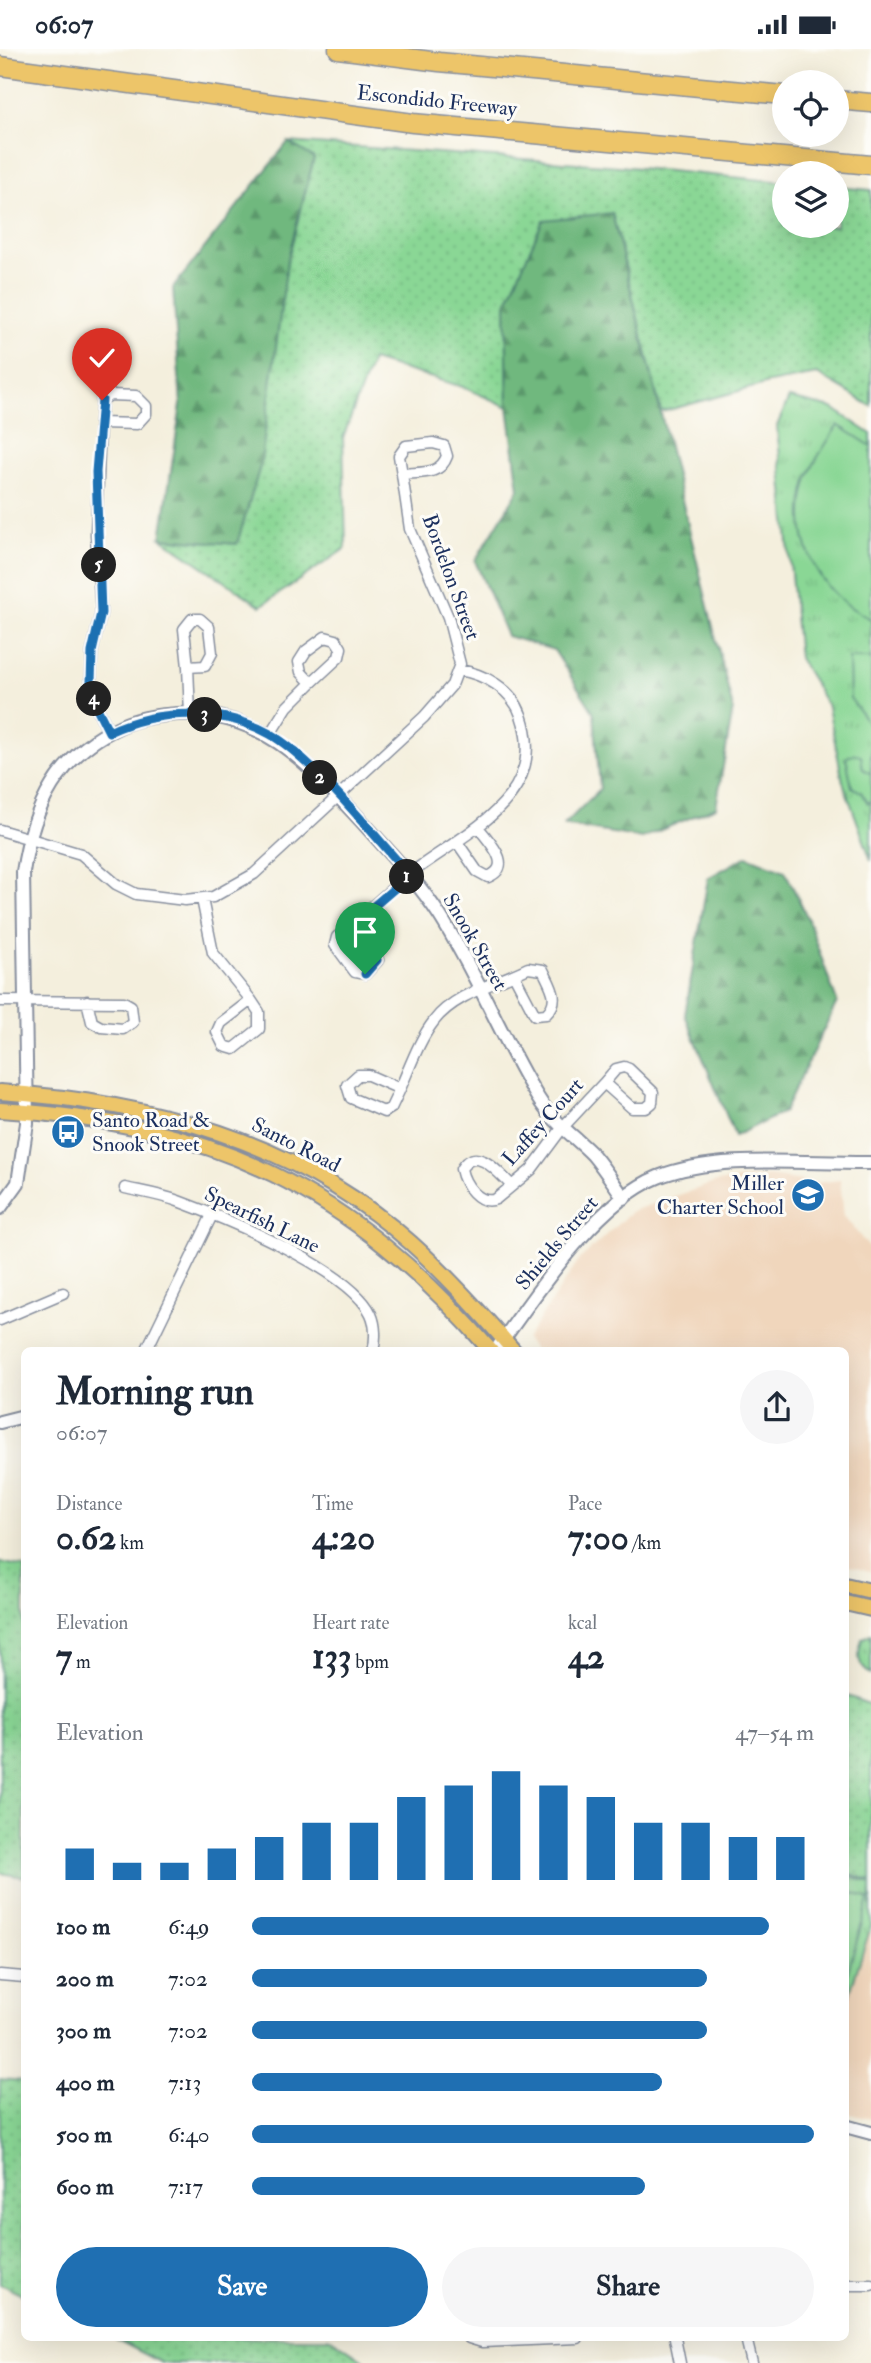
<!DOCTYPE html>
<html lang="en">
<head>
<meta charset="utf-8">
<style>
  body { margin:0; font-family:"IM FELL Double Pica",serif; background:#f6f6f7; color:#1f2937; height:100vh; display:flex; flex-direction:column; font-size:26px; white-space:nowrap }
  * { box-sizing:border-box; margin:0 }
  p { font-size:23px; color:#747a83 }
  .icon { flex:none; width:38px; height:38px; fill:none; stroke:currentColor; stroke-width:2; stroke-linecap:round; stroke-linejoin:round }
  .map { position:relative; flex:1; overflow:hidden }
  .side { position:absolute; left:21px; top:1298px; width:828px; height:994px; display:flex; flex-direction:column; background:#fff; border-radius:10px; box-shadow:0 7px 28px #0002 }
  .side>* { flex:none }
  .buttons { position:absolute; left:772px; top:21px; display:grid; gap:14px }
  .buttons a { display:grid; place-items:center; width:77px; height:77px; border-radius:50%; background:#fff; box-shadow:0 7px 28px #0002; font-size:35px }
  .pin { position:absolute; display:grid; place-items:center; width:60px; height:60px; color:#fff; margin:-72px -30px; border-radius:50% 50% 50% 0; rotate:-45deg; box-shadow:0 0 7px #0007 }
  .pin .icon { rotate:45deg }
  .km { position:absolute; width:35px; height:35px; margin:-18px; border-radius:50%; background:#222; color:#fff; font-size:19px; line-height:35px; text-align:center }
  .round { display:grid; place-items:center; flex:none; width:74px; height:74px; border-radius:37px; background:#f6f6f7 }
  .headline { display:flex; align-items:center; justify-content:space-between; height:119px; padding:0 35px }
  h1 { font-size:38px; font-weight:700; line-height:52px }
  .metrics { display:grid; grid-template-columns:repeat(3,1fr); gap:10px; height:119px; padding:7px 35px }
  .metrics div { display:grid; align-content:center }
  .metrics b { font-size:35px; font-weight:700 }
  .metrics small { font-size:19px; font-weight:400 }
  .metrics p { font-size:19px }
  .chart { height:196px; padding:14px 35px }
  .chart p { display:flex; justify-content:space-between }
  .chart svg { width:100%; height:126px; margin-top:7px; stroke:#1f6fb2; stroke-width:6 }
  .cta { display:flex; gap:14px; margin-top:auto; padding:14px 35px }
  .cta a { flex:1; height:80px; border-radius:42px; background:#1f6fb2; color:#fff; font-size:28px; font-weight:700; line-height:80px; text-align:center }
  .cta a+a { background:#f6f6f7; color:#1f2937 }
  ul { padding:0 35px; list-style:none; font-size:23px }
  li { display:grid; grid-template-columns:112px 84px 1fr; align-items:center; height:52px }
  li i { height:18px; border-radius:9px; background:#1f6fb2 }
  .status { display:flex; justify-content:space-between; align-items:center; height:49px; padding:0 35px; background:#fff; direction:ltr }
  .status svg { height:19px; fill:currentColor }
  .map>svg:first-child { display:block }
</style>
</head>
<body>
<div class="status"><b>06:07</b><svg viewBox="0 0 49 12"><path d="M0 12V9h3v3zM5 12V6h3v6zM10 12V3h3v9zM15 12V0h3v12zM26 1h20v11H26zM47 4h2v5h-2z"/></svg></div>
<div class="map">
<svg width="871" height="2314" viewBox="0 0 871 2314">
  <defs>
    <pattern id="grass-dots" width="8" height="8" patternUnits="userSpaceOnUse" patternTransform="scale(1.75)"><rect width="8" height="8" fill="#8ad795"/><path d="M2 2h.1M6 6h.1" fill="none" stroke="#76b983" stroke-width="1.8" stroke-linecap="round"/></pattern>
    <pattern id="forest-firs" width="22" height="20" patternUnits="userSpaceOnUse" patternTransform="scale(1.75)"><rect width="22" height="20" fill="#6fb87e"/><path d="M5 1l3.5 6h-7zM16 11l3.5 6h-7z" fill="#5a966a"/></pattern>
    <pattern id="park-tufts" width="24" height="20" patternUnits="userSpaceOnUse" patternTransform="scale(1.75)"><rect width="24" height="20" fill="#8ad795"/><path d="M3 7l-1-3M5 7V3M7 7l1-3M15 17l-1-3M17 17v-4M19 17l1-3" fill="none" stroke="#76b983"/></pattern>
  </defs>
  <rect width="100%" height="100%" fill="#fdfcf7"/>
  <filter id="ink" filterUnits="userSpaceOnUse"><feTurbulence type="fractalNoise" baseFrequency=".0143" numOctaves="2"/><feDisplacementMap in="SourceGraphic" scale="14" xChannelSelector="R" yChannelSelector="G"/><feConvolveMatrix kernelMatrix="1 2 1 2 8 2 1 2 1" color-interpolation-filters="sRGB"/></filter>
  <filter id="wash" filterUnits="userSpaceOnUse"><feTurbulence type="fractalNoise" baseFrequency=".00686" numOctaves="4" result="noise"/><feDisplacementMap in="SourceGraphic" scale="28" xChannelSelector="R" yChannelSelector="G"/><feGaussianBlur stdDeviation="1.57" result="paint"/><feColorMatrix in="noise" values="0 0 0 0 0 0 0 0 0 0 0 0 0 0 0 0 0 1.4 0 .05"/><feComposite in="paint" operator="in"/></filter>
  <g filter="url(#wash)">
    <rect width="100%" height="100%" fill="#f4efdd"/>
    <path fill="#f0d6bc" d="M769,1127L815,1134L840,1131L844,1167L871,1201V1523L845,1516V1302H535L526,1290L580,1210L632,1162L717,1133Z
      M871,1877V2070L845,2064V1959Z"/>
    <path fill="url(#grass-dots)" stroke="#52837a" stroke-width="2" d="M288,93L619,117L784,133V177H836L837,138L871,141V357L817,325L769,334L661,363L612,164L506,255L508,358L463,338L372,311L343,389L346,499L261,557L161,489L237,495L287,213L314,109Z
      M0,1513L24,1518V1828L0,1824Z
      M845,1646L871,1656V1832L845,1823Z
      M0,2030L24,2032V2247L0,2235Z
      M114,2289H331L368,2314H162Z"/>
    <path fill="url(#forest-firs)" stroke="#45746e" stroke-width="2" d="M288,93L314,109L287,213L261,414L237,495L161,489L181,356L173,239Z
      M612,164L733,660L716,758L642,789L564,776L600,740L594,664L554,601L507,587L475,512L519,440L508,358L506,255L543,171Z
      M747,807L785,822L807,868L837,953L784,1063L735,1087L685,966L708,829Z"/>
    <path fill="url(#park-tufts)" stroke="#52837a" stroke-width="2" d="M789,349L832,359L871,385V811L843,733L828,658L799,609L777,377Z
      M871,1585V1625C856,1617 858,1604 862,1590Z
      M845,1825L871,1834V1877L845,1959Z"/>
    <path fill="#8ad795" stroke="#52837a" stroke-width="2" d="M838,376L871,397V570C818,545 790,490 807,432C813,412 827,394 838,376Z
      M849,609H871V678L850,649Z
      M853,705L861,707L863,720L871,725V753L868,754L861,743L852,738L846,709Z
      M845,1841L869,1850L845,1932Z"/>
  </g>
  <g filter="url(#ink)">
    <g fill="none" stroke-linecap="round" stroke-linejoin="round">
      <g stroke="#888f9e" stroke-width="13">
        <path id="minor" d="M110,346L136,347L146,357V365L137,375L100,374L102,351Z
          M100,374L96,485L101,564L92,603L91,632L96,657L109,683
          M433,394L444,397L447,407C440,427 420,423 402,425L399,407L406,397Z
          M192,570H200L209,578L212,604L205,617L188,618L184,580Z
          M325,588L336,591L341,599L339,608L311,634L301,623L299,613L306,602Z
          M188,618L190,665
          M270,685L287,658L311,634
          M0,781L81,805L116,835L136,845L185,851L213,848L254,825L424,668L452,636L460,615L448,568L410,480L402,425
          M457,793L477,822L488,828C515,817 489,793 478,778
          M202,850L213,904L251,951
          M353,875C374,856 395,836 418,819C472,780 549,746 521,666C512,640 484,625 459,621
          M353,875L375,903L378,911L365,925L355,923L335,896L337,888Z
          M251,951L259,963V980L234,1000L224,997L217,983L221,974Z
          M0,952L124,953L131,957L133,973L123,980L101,978L92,973L87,952
          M624,1018L629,1020L653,1043L652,1054L646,1059H632L604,1034L616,1020Z
          M358,1026H368L400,1040L391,1059L384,1063L351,1049L347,1036Z
          M400,1040C410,1018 419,991 434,972C454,945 498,934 528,919L543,921C551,938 561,951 546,965L535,966L514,926
          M511,1136C498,1123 476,1095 461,1120C464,1135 479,1157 496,1150L531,1121L563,1078L604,1034
          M125,1139C143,1143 161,1146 178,1152C224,1169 350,1220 371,1265C376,1276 376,1291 373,1302
          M0,1271L63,1244
          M146,1302L212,1166
          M0,1926L24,1928
          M845,2236H871
          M469,2289L482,2293L578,2289
          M675,2289L680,2314
          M746,2289L752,2314"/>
      </g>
      <g stroke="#888f9e" stroke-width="16">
        <path id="tertiary" d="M0,1159L18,1134L27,1074L23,823C33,757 58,706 121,677C138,669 160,666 178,665C265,661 312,719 366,777C392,806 419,834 440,867C477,925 502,990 538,1049C552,1072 574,1087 593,1106C604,1119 614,1135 624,1149
          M495,1302C535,1247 594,1154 658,1128C719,1104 806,1115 871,1114
          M0,1373L24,1367
          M845,2077L871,2084"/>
      </g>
      <g stroke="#888f9e" stroke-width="18">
        <path id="primary" d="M0,1043C151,1053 296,1091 411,1194C448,1227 482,1265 514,1302
          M0,1061C215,1074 350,1139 491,1302
          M845,1536L871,1542
          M845,1554L871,1560"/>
      </g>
      <g stroke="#888f9e" stroke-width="21">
        <path id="motorway" d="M338,0L439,13L784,46
          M0,17L413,74L871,116
          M836,51L871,54"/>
      </g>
      <use href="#minor" stroke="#fff" stroke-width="10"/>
      <use href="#tertiary" stroke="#fff" stroke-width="12"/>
      <use href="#primary" stroke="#edc569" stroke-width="14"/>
      <use href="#motorway" stroke="#edc569" stroke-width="18"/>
    </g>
  </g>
  <g fill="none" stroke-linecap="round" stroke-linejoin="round" filter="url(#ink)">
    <g stroke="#fff" stroke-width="14">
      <path id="route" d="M102,351L96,423L101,564L92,603L91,632L96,657L109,683C158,660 221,658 270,685C315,711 373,786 410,826L353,875L375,903L377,911L365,925"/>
    </g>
    <use href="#route" stroke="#1f6fb2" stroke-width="9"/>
  </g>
  <defs>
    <g id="bus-disc" transform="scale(1.75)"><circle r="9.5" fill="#1f6fb2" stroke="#fdfcf7"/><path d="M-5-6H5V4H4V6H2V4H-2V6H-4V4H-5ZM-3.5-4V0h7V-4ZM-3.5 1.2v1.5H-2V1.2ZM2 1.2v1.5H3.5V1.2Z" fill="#fff"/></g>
    <g id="school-disc" transform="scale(1.75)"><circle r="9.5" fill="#1f6fb2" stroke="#fdfcf7"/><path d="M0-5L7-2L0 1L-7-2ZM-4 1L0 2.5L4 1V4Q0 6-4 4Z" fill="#fff"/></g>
  </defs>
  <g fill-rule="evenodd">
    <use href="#bus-disc" x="68" y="1083"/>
    <use href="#school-disc" x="808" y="1146"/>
  </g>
  <g text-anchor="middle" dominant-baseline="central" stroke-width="6" stroke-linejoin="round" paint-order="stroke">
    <g font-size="21" fill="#1b2f5e" stroke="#fdfcf7">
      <text transform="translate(437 52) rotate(6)">Escondido Freeway</text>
      <text transform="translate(451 528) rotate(70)">Bordelon Street</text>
      <text transform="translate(475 893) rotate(60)">Snook Street</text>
      <text transform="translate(543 1073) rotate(-48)">Laffey Court</text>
      <text transform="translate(296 1096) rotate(27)">Santo Road</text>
      <text transform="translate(262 1171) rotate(26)">Spearfish Lane</text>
      <text transform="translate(557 1194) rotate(-50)">Shields Street</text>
    </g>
    <g font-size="21" fill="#1b2f5e" stroke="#fdfcf7" text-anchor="start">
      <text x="92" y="1071">Santo Road &amp;<tspan x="92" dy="24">Snook Street</tspan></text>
      <text x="784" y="1134" text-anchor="end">Miller<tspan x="784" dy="24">Charter School</tspan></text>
    </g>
  </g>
</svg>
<div class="buttons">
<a><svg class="icon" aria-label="locate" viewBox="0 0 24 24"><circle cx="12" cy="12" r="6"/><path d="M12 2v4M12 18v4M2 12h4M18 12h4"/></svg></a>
<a><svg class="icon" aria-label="layers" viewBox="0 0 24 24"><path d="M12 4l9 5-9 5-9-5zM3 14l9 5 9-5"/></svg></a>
</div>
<div class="pin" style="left:365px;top:925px;background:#1e9e55"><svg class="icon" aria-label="arrive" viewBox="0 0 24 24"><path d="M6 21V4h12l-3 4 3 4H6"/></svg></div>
<div class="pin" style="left:102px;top:351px;background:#d93025"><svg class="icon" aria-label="check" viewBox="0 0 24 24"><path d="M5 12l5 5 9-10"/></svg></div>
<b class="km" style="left:407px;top:828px">1</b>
<b class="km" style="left:320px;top:729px">2</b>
<b class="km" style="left:205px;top:666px">3</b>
<b class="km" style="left:94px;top:650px">4</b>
<b class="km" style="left:99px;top:516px">5</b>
<section class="side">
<div class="headline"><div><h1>Morning run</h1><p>06:07</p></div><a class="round"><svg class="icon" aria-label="share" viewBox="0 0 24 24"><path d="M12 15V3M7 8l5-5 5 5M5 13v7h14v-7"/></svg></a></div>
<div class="metrics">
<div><p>Distance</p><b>0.62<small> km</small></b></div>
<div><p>Time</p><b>4:20</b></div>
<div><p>Pace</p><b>7:00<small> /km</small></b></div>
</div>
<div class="metrics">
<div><p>Elevation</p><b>7<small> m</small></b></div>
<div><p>Heart rate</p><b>133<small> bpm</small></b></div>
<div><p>kcal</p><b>42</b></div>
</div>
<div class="chart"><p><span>Elevation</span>47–54 m</p>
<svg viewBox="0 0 160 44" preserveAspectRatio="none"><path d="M5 44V33M15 44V38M25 44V38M35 44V33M45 44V29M55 44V24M65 44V24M75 44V15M85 44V11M95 44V6M105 44V11M115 44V15M125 44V24M135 44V24M145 44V29M155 44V29"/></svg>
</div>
<ul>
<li><b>100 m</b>6:49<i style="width:92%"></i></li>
<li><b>200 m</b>7:02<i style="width:81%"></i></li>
<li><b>300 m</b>7:02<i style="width:81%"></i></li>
<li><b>400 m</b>7:13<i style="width:73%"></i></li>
<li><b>500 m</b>6:40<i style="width:100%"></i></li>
<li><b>600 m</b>7:17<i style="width:70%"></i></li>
</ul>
<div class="cta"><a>Save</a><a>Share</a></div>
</section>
</div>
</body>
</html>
